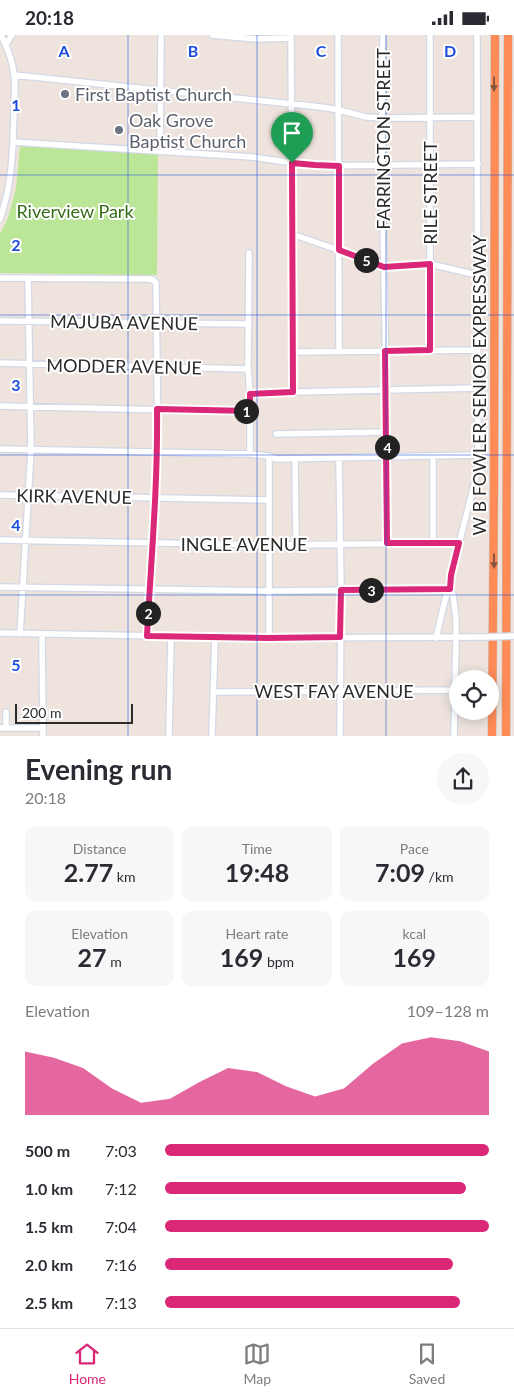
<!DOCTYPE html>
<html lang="en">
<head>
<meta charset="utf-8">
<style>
  body { margin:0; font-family:Lato,sans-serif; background:#f7f7f7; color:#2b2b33; height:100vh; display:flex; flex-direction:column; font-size:19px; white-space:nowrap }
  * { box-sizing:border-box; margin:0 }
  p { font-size:16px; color:#7c7c81 }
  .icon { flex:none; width:28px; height:28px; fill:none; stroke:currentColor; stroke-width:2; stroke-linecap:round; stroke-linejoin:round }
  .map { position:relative; height:701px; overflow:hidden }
  .side { display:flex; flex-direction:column; background:#fff; flex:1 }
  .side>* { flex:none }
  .tools { position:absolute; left:449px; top:635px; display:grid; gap:10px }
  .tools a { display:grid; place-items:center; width:50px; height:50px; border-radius:50%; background:#fff; box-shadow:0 2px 12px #0003; font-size:25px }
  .scale { position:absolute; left:15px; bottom:12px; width:118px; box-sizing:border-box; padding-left:5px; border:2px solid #2b2b2b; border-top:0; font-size:14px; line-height:18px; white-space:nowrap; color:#2b2b2b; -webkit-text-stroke:4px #fff; paint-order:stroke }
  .pin { position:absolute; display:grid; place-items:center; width:42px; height:42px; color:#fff; margin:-51px -21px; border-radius:50% 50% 50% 0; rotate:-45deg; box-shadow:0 0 5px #0007 }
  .pin .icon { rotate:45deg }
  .km { position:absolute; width:25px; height:25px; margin:-12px; border-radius:50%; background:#222; color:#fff; font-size:14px; line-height:25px; text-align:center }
  .round { display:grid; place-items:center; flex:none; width:52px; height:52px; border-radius:26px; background:#f7f7f7 }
  .overview { display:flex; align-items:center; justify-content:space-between; height:85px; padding:0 25px }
  h1 { font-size:28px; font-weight:700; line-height:38px }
  .stats { display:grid; grid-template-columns:repeat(3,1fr); gap:8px; height:85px; padding:5px 25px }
  .stats div { display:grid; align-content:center; border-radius:10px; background:#f7f7f7; text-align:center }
  .stats b { font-size:25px; font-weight:700 }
  .stats small { font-size:14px; font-weight:400 }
  .stats p { font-size:14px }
  .chart { height:140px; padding:10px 25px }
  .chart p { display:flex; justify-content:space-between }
  .chart svg { width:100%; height:90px; margin-top:5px; fill:#db2777; opacity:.7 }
  ul { padding:0 25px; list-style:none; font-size:16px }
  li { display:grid; grid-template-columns:80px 60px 1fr; align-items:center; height:38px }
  li i { height:12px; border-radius:6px; background:#db2777 }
  .status { display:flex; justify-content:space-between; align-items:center; height:35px; padding:0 25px; background:#fff; direction:ltr }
  .status svg { height:14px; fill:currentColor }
  .menu { display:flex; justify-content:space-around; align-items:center; height:70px; border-top:1px solid #e1e1e2; background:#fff; font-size:14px; color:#7c7c81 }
  .menu a { display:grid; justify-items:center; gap:2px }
  .menu .current { color:#db2777 }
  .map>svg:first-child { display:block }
</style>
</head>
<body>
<div class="status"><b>20:18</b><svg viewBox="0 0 49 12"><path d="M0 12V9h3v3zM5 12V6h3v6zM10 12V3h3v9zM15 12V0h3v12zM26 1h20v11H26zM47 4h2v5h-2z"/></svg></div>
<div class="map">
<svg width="514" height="701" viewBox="0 0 514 701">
  <rect width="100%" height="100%" fill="#eee4dd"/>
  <path fill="#bce697" d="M20,111L158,119L157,240L0,238V199L8,183L16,153Z"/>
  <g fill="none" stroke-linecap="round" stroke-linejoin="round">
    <g stroke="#d2d8e5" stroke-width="8">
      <path id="minor" d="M212,0L256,4L291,3
        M291,0L293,357
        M338,0L339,317
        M383,0L382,131L387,397V508
        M6,9L12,0
        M14,40L321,72L339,75L366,82L383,83L477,82
        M13,107L252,122L315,131L478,129
        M160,116L161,0
        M0,184C13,146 13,113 14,74C14,63 16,51 14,40C13,26 7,12 1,0
        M292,199L384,231L430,229L477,240
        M249,218L248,334L250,359V419
        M0,243L149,244L153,245L156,248L158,417L147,601
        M0,286L248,289
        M430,315V0
        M293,317L477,315
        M0,328L248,334
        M250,359L293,357L478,353
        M0,371L250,377
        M276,399L387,397
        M0,414L250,419L269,421L276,424L478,420
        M433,421V508
        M339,423L341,555L340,701
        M295,424L296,509
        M0,460L269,465
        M0,505L269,510L459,508
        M0,552L269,556L450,554L446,561L436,603
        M0,598L269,603L483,602
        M20,599L31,415L28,243
        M42,599L43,701
        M269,603V421
        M214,657L454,655
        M6,677V693
        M0,693H43
        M169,701L171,601
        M212,701L215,602
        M454,701L456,603V584L453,560L450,554L451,540L475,446L478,430L477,0"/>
    </g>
    <g stroke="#c4c4c4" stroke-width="9">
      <path id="highway" d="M492,701L494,449L495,0
        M506,701L508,0"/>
    </g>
    <use href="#minor" stroke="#fff" stroke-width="5.5"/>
    <use href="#highway" stroke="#ff8b57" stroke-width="8"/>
    <g stroke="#d2d8e5" stroke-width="8" stroke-linecap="butt">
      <path id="minor-bridge" d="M483,602L514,601"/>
    </g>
    <use href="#minor-bridge" stroke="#fff" stroke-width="5.5"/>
  </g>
  <defs><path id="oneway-solid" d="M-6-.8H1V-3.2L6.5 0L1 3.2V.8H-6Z" transform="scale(1.25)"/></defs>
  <g fill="#8a563f">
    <use href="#oneway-solid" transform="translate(494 49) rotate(90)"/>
    <use href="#oneway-solid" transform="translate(494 526) rotate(90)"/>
  </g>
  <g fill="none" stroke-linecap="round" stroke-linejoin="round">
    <g stroke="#fff" stroke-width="10">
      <path id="route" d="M292,128L315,130L339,131V215L384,232L430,229V315L385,316L387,508H459L451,540L450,554L341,555L340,602L268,603L147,601C151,525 158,450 157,374L250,376V359L293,357Z"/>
    </g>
    <use href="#route" stroke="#db2777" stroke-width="6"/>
  </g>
  <path fill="none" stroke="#1d4ed8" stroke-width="1" stroke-opacity="0.55" d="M128,0V701M257,0V701M386,0V701M0,140H514M0,280H514M0,420H514M0,560H514"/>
  <g fill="#6b7280" stroke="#fff" stroke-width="2">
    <circle cx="65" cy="59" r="5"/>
    <circle cx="119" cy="95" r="5"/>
  </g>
  <g text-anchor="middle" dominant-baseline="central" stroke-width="4" stroke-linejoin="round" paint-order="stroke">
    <g font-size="18" fill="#5b616d" stroke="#fff" text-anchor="start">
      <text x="75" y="59">First Baptist Church</text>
      <text x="129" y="85">Oak Grove<tspan x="129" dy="21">Baptist Church</tspan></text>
    </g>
    <g font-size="18" fill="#2b2b2b" stroke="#fff">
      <text transform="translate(383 104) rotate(-90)">FARRINGTON STREET</text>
      <text transform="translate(430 158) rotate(-90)">RILE STREET</text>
      <text transform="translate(124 287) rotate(1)">MAJUBA AVENUE</text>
      <text transform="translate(124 331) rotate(1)">MODDER AVENUE</text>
      <text transform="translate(479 350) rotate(-90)">W B FOWLER SENIOR EXPRESSWAY</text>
      <text transform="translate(74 461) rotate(1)">KIRK AVENUE</text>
      <text x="244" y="509">INGLE AVENUE</text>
      <text x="334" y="656">WEST FAY AVENUE</text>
    </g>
    <g font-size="18" fill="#336c17" stroke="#fff">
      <text x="75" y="176">Riverview Park</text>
    </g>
  </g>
  <g font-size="16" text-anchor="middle" font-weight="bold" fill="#1d4ed8" stroke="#fff" stroke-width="4" stroke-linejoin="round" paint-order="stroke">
    <text x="64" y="22">A</text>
    <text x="193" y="22">B</text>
    <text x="321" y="22">C</text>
    <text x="450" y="22">D</text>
    <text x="16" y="76">1</text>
    <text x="16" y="216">2</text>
    <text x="16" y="356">3</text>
    <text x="16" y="496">4</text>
    <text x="16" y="636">5</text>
  </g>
</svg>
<div class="tools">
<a><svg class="icon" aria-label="locate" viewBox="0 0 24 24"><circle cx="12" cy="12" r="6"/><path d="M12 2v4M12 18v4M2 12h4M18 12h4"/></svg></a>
</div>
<div class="scale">200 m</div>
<div class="pin" style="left:292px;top:128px;background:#1e9e55"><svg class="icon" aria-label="arrive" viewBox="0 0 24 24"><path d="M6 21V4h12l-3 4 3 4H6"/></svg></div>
<b class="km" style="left:246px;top:376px">1</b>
<b class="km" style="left:148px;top:578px">2</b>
<b class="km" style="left:371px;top:555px">3</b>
<b class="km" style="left:387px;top:412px">4</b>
<b class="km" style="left:366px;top:225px">5</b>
</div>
<section class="side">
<div class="overview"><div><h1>Evening run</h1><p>20:18</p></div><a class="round"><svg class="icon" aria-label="share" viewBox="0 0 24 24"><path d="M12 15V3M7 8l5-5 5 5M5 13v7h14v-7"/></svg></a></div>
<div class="stats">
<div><p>Distance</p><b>2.77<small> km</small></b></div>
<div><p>Time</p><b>19:48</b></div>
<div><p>Pace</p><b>7:09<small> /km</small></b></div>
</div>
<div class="stats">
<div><p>Elevation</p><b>27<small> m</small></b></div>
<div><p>Heart rate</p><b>169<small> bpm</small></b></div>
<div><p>kcal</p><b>169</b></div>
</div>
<div class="chart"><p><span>Elevation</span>109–128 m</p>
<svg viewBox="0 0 160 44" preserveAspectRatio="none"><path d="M0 44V13L10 16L20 21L30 31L40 38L50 36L60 28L70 21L80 23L90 30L100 35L110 31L120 19L130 9L140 6L150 8L160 13V44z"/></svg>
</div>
<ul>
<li><b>500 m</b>7:03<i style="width:100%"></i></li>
<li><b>1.0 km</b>7:12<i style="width:93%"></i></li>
<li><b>1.5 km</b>7:04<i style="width:100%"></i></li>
<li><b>2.0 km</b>7:16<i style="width:89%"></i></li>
<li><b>2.5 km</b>7:13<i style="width:91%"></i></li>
</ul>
</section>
<nav class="menu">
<a class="current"><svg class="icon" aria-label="home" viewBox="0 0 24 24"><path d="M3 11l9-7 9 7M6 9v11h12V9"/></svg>Home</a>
<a><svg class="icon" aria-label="map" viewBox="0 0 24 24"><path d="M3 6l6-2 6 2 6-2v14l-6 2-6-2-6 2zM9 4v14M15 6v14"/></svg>Map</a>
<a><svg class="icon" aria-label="saved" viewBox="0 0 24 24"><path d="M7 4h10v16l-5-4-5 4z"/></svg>Saved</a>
</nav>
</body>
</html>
